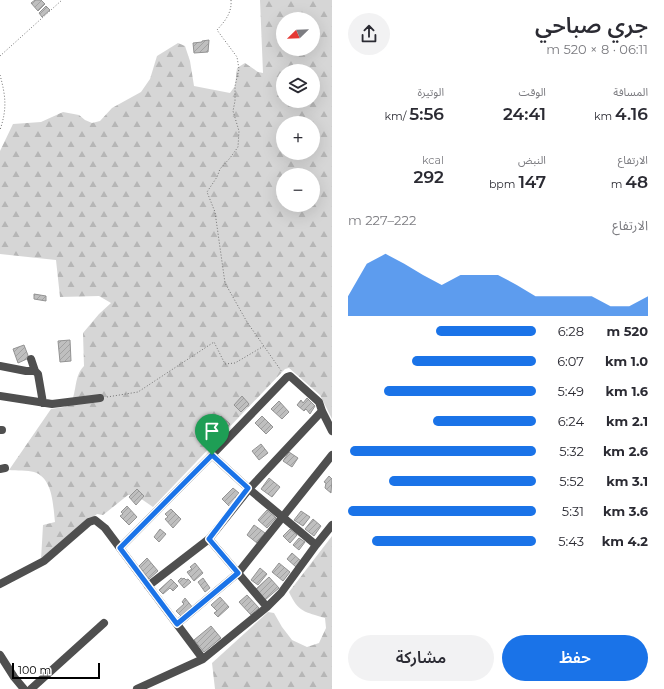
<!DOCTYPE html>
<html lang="ar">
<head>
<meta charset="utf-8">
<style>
  body { margin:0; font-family:Montserrat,"Noto Sans Arabic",sans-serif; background:#f2f2f3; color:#2b2b33; direction:rtl; height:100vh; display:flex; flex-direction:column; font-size:15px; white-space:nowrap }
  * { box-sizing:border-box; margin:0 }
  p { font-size:13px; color:#7c7c81 }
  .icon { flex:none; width:22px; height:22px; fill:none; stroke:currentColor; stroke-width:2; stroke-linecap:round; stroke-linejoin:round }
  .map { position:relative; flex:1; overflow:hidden; direction:ltr }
  .side { display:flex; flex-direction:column; background:#fff; width:332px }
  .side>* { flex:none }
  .needle { width:26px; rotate:247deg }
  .controls { position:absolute; left:276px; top:12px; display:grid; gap:8px }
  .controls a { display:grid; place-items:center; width:44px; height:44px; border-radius:50%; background:#fff; box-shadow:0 4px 16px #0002; font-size:20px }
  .scale { position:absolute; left:12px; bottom:10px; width:88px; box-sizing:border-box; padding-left:4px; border:2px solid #000; border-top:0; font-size:11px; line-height:14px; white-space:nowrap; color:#000; -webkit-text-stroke:3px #fff; paint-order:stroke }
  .pin { position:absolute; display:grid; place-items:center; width:34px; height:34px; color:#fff; margin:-41px -17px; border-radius:50% 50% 50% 0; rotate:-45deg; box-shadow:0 0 4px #0007 }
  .pin .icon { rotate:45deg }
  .round { display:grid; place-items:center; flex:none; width:42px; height:42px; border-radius:21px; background:#f2f2f3 }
  .summary { display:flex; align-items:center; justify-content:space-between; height:68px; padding:0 16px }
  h1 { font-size:22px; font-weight:600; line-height:30px }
  .metrics { display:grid; grid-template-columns:repeat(3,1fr); gap:6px; height:68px; padding:4px 16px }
  .metrics div { display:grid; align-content:center }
  .metrics b { font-size:17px; font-weight:600 }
  .metrics small { font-size:11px; font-weight:400 }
  .metrics p { font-size:11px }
  .chart { height:112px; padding:8px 16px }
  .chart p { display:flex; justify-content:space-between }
  .chart svg { width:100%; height:72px; margin-top:4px; fill:#1a73e8; opacity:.7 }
  .primary-button { display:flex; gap:8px; margin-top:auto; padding:8px 16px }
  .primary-button a { flex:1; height:46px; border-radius:24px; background:#1a73e8; color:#fff; font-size:16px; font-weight:600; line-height:46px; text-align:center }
  .primary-button a+a { background:#f2f2f3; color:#2b2b33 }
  ul { padding:0 16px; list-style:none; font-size:13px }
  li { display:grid; grid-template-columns:64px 48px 1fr; align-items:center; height:30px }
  li i { height:10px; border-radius:5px; background:#1a73e8 }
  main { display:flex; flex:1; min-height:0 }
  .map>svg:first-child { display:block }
</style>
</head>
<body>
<main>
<section class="side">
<div class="summary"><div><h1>جري صباحي</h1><p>06:11 · 8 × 520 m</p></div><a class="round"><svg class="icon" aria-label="share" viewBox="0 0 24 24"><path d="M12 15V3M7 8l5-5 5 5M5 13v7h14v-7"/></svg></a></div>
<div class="metrics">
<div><p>المسافة</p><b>4.16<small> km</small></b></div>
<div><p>الوقت</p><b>24:41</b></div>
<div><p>الوتيرة</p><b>5:56<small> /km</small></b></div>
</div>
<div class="metrics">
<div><p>الارتفاع</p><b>48<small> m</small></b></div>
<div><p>النبض</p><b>147<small> bpm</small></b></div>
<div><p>kcal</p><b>292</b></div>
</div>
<div class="chart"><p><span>الارتفاع</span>222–227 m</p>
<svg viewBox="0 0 160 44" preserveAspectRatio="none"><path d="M0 44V32L10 12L20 6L30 12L40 19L50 25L60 19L70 19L80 19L90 25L100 32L110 32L120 32L130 32L140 38L150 38L160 32V44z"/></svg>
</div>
<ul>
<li><b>520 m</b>6:28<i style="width:53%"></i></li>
<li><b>1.0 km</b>6:07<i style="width:66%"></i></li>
<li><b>1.6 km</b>5:49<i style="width:81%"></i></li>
<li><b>2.1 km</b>6:24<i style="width:55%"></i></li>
<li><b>2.6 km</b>5:32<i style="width:99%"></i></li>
<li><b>3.1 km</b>5:52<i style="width:78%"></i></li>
<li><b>3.6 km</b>5:31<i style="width:100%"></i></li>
<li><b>4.2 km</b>5:43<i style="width:87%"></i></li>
</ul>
<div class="primary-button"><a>حفظ</a><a>مشاركة</a></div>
</section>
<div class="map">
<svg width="332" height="689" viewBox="0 0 332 689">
  <defs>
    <pattern id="forest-firs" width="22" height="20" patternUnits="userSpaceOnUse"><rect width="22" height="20" fill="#d6d6d6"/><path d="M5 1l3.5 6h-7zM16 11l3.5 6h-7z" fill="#b6b6b6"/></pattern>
    <pattern id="building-hatch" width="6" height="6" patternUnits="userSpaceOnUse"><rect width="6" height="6" fill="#bfbfbf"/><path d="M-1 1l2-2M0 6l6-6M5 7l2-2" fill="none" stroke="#a2a2a2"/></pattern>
  </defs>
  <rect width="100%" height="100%" fill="#fff"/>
  <path fill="url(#forest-firs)" fill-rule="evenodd" d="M260,0H332V419L320,395L289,368L285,369L153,507L137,496L128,495L103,515L97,514L41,560L43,525L55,522C53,505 53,478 34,472C28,470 16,471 9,470L51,409L64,407L71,403C77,391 74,376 84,366L83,333L99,314L111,303L99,296L60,297L56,260L0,254V151L13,124L41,122L63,112L79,115L85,120L92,123L100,121L112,108L141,92L150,79L157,56L178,43L185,46L190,61L194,86L230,93L235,86L237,68L245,63L258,72L263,73ZM283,19H313V49H283ZM283,71H313V101H283ZM283,123H313V153H283ZM283,175H313V205H283Z
    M332,536V689H215L212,663L268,612L274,613L282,627L292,640L307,647L319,643L326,628L325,618C305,612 298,612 289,592Z"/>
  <path fill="url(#building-hatch)" stroke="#939393" d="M35,0H41L45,4L38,11L31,3Z
    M46,6L50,10L42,17L39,13Z
    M209,40L208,52L194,53L193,43L202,42V41Z
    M34,294L46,296V301L34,299Z
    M70,340L71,361L60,362L58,341Z
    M24,345L29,358L18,363L13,349Z
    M242,396L249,404L241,412L234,405Z
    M307,398L315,406L310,414L306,409L304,411L297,405L301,400L303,403Z
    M279,401L289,412L282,419L271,409Z
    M221,416L230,424L223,432L213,424Z
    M262,416L273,427L266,434L255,423Z
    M261,444L268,453L259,460L252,451Z
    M289,452L298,458L292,467L283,461Z
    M329,476L332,479L331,493L325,488L326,483L324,482Z
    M269,478L280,487L272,497L261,489Z
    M233,488L239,493L235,498L237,500L230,507L222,499Z
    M137,489L144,496L136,505L129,497Z
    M127,506L137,517L129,525L120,516L123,514L121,512Z
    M171,509L181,519L173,528L165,519L168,517L165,514Z
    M267,510L276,518L267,528L258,520Z
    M301,511L310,517L303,526L294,520Z
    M313,519L321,526L314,536L305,529Z
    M254,525L265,533L257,543L247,535Z
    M160,529L166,534L159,542L154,537Z
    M290,529L297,535L290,543L283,536Z
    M299,538L305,542L299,550L293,545Z
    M292,553L301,561L296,567L287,559Z
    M147,558L158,571L149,579L139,566Z
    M195,563L203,573L194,581L187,572L192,569L190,567Z
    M279,563L290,572L283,581L272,572Z
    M260,568L267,574L258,585L251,580Z
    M269,577L279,588L265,600L256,589Z
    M181,578L183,579L184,578L186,580L188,579L191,582L184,588L178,581Z
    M203,578L210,588L205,592L198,582Z
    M171,579L178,586L173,591L170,588L163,594L159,590Z
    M247,595L259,608L251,615L239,602Z
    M220,597L229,607L218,617L214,613L217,611L211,605Z
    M185,598L193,608L182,617L176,611L184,604L182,602Z
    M211,626L221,638L204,652L194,640Z"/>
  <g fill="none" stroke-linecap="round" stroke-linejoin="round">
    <path stroke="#717171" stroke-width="1" stroke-dasharray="1 2" stroke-linecap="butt" d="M231,0C232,13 225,21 217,30L237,57L239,69L235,86V101L233,111L239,131L238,147L230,158L220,169L217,177L207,192L215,212L225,283L247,322L282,372
      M0,56L62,0
      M0,75C6,97 7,109 0,130
      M107,397L138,392L214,342L225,364L235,363L264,346"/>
    <path stroke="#4f4f4f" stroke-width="8" d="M31,359L35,371
      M0,366L26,371H35L38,374L43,403
      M0,396L52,404L100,398
      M0,430H2
      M212,455L249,489L316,545
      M0,469L5,468
      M209,539L267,607
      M120,548L212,455L287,377L290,376L319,402L322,411L332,431
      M0,584L44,561L89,522L95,520L105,528L203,659
      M148,586L209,539L249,489L322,411
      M177,624L238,573L332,455
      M0,655L14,677L24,689
      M31,689L104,623
      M137,689L203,659L267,607L281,593L316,545L332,525"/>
  </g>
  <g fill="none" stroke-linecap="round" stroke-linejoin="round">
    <g stroke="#fff" stroke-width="8">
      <path id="route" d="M212,455L248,488L209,539L238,573L177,624L120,548Z"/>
    </g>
    <use href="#route" stroke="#1a73e8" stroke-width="5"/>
  </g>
</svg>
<div class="controls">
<a><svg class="needle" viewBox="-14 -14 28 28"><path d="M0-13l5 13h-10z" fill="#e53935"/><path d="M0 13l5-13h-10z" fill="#7c7c81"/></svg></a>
<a><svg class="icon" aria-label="layers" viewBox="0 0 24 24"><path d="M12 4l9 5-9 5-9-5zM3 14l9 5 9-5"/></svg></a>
<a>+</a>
<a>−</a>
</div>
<div class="scale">100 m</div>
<div class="pin" style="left:212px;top:455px;background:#1e9e55"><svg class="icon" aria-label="arrive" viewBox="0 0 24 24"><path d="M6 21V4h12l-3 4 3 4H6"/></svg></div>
</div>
</main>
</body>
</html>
